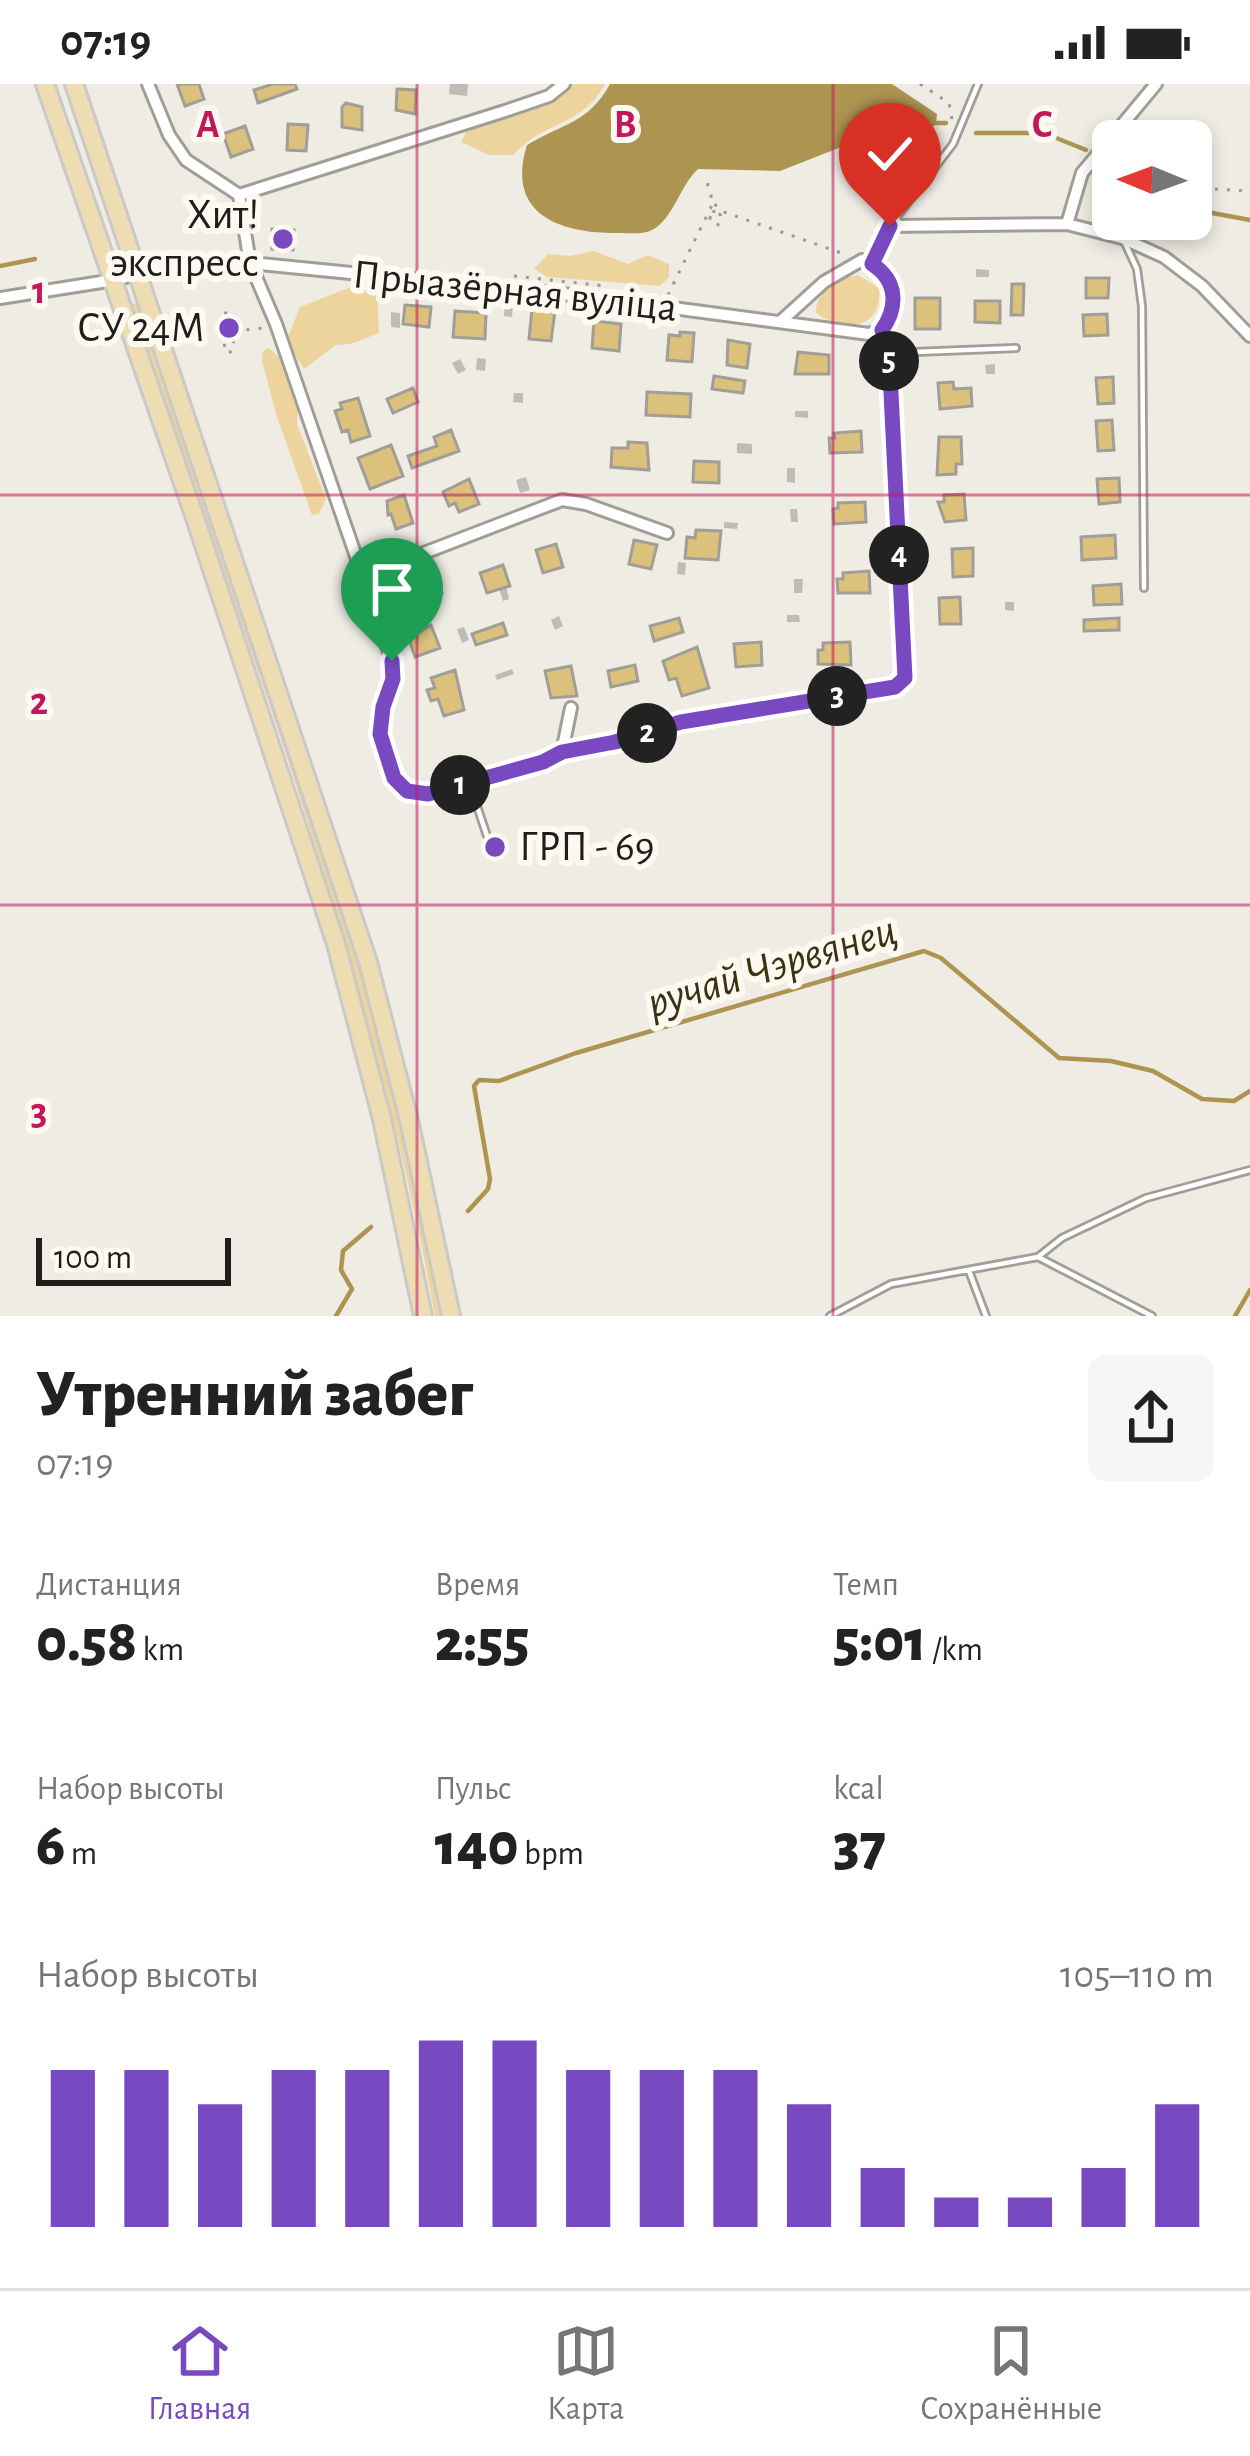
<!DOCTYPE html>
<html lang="ru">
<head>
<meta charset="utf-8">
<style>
  body { margin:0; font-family:"Alegreya Sans",sans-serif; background:#f6f6f6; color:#222; height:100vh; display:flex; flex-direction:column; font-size:45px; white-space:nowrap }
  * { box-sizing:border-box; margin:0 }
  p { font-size:39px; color:#767676 }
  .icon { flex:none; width:66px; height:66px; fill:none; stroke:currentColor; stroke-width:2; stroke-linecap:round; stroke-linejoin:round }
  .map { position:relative; height:1232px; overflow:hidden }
  .side { display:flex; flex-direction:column; background:#fff; flex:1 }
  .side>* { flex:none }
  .needle { width:78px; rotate:271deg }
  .buttons { position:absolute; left:1092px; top:36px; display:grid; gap:24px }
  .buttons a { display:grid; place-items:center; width:120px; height:120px; border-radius:18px; background:#fff; box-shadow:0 6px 18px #0003; font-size:60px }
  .scale { position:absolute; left:36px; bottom:30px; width:195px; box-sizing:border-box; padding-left:12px; border:6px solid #1f1e1b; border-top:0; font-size:33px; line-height:42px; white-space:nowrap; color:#1f1e1b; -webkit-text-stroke:9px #fcf9f1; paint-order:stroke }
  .pin { position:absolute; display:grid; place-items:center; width:102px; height:102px; color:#fff; margin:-123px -51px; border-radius:50% 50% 50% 0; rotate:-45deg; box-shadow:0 0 12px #0007 }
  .pin .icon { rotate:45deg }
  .km { position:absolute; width:60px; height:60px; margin:-30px; border-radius:50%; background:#222; color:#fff; font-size:33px; line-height:60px; text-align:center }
  .round { display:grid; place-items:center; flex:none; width:126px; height:126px; border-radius:18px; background:#f6f6f6 }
  .overview { display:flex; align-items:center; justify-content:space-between; height:204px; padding:0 36px }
  h1 { font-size:66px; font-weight:800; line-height:90px }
  .figures { display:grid; grid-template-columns:repeat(3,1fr); gap:18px; height:204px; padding:12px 36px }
  .figures div { display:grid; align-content:center }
  .figures b { font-size:60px; font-weight:800 }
  .figures small { font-size:33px; font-weight:400 }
  .figures p { font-size:33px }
  .chart { height:336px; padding:24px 36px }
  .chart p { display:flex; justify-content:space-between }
  .chart svg { width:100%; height:216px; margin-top:12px; stroke:#7949c1; stroke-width:6 }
  .status { display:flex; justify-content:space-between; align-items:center; height:84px; padding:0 60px; background:#fff; direction:ltr }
  .status svg { height:33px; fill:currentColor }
  .tabs { display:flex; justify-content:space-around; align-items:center; height:168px; border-top:3px solid #e0e0e0; background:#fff; font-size:33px; color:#767676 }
  .tabs a { display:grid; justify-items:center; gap:6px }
  .tabs .selected { color:#7949c1 }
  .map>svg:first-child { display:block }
</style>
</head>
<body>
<div class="status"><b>07:19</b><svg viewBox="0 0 49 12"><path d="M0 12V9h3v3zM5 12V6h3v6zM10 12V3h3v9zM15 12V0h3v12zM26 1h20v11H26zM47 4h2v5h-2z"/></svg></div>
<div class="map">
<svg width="1250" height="1232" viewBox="0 0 1250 1232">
  <rect width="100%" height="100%" fill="#efece4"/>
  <path fill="#ecd49c" d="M570,0H605C582,43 543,37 513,71H489L461,58L467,46L549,17Z
    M594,167L628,180L648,171L669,180V193L660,202L547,193L534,185L548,170L570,172Z
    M858,191L879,204C883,246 844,249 816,229C815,208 839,194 858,191Z
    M361,199L377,204L379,249L351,260L336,261L304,285L286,258L300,223Z
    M140,218L343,818L391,989L441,1232H435C373,886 245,553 130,221Z
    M269,264L282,276L298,317L297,340L326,415L319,430L312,431L277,333L262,277L263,267Z"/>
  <path fill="#ae9451" d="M610,0H892L937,30L936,40L931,44L900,43L884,53L854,58L780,87L698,85C679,102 672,141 647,148C639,150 627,149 619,149C561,150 505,131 527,61C563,39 588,40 610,0Z"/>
  <path fill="#0003" d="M450,0H468L467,12L449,10Z
    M976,185L989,186V193H976Z
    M505,220H513L512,233L504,232Z
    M391,228L400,229V244L391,243Z
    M477,274L486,275L485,287L476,286Z
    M460,275L466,286L458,290L452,279Z
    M995,280V290H986L985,281Z
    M514,309H523V319L513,318Z
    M795,327H808V334L795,333Z
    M737,359L752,360V370L737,369Z
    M787,384H795V399L787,398Z
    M526,393L530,406L520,409L516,396Z
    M790,425H797L798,438H791Z
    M724,438L738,439L737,445L724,444Z
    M678,478L686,479L685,491L677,490Z
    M502,485L509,515L503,517L499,505Z
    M794,495H803L802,509H794Z
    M1005,518H1014V527L1005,526Z
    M787,531H799L800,538H787Z
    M559,532L563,542L555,546L551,536Z
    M464,543L469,556L462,559L457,545Z
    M512,585L514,590L497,596L495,591Z
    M500,757L504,768L492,772L488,761Z"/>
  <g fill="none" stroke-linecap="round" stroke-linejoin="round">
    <path stroke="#ae9451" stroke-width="4.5" d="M931,39H946
      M976,49H1044L1086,66
      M1100,78L1113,92
      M1191,125L1250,136
      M0,182L35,175
      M468,1127L488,1105L490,1095L474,1002L479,996L499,997L576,969L924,867L941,874L1059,974L1111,977L1153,987L1202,1015L1234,1017L1250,1007
      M336,1232L352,1205L341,1186L343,1167L371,1143
      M1235,1232L1250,1206"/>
  </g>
  <path fill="#dcc17d" stroke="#a19e97" stroke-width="3" d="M177,0H199L204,15L185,22Z
    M273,0H295L297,5L258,19L254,6Z
    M397,5L416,6L415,30L396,26Z
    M346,19L362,23V46L342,43V23Z
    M288,40L308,41L306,67L287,66Z
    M245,42L253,65L231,73L223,50Z
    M272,145L294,146L293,166L272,165Z
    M1086,194H1109L1108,214H1086Z
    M1012,200H1024L1023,231H1011Z
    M915,214H940V245H915Z
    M975,217H1000V239L975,238Z
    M405,221L431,223L429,243L403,240Z
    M532,225L555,227L551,257L529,255Z
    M455,227L486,229L485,255L453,253Z
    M1107,230L1108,251L1084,252L1083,231Z
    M594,237L621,240L619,267L592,264Z
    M680,248L694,249L692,278L667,276L669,251L680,252Z
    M728,256L750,260L747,284L727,281Z
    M798,268L829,271V290H795Z
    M714,292L745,297L743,309L712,305Z
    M1113,293L1114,319L1098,320L1096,294Z
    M953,298L954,305L971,304L972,322L940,325L938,299Z
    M413,304L418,318L393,329L387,315Z
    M647,308L691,310L690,333L646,331Z
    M358,314L370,352L351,358L348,346L342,348L335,327L342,325L340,319Z
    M1112,336L1114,366L1098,367L1096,337Z
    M451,346L459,367L412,384L408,372L437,362L434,353Z
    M861,347L862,368L830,369L829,354H835L834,349Z
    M939,353H961L962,380H956V390L937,391Z
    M628,358L647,359L649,386L611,383L612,364H628Z
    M391,361L403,392L370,405L358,374Z
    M694,377L719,378V399L693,398Z
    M1119,394L1120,418L1099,420L1097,395Z
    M469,395L479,420L459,428L455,419L449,422L443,408Z
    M964,410L966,436L945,438L938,418H944V411Z
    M404,411L413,439L396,445L391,430L388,431L387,417Z
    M865,418L866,438L834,440L833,425L838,424V419Z
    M696,446L721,447L718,476L685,474L687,453L695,454Z
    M1115,451L1116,474L1082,476L1081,453Z
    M634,456L657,461L651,485L629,480Z
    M556,460L563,483L543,489L536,466Z
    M973,464V492L953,493L952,465Z
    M503,481L510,502L487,509L480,489Z
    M869,487L870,509H838L837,495H843V489Z
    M435,491L442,509L435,512L438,521L424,527L413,500Z
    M1121,500L1122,520L1094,521L1093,502Z
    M960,513L961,540H940L939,514Z
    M679,534L683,548L654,557L650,542Z
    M1119,534V546L1084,547V536Z
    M503,539L507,551L476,561L472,550Z
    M431,541L440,564L415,573L409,555Z
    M761,558L762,581L736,583L734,560Z
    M850,558L851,581L818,580V566H823V559Z
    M697,563L709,604L682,612L676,594L669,596L663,577Z
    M635,581L638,597L611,603L608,587Z
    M571,582L577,612L551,614L545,587Z
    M455,586L464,626L444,632L438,615L431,617L427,606L435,604L431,594Z"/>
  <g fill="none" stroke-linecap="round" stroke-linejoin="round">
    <g stroke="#a09e96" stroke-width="10">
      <path id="service" d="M893,138L953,60L978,0
        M1125,159L1137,185L1142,222L1144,504
        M889,269L1016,264
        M471,704L487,752
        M1038,1173L1152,1232
        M969,1187L986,1232
        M830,1232L891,1200L1038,1173L1062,1154L1146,1114L1250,1086"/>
    </g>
    <g stroke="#a09e96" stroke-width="16">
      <path id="minor" d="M148,0L169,51L186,76L239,111L505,27L549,12L564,0
        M239,111L250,179L276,240L392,577C394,603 377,624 380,650C381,667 392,700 409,707C432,717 539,681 562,668L571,624
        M1067,140L1082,89L1156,0
        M872,180L890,142L1067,140L1122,154L1164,173L1202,202L1250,252
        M0,214L114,196L174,181L250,179L582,212L869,250L882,246C901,218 895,189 862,176L824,198L780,238
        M364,492L562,416L586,420L667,449
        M562,668L615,658L681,638L895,603L905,594L889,269L882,246"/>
    </g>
    <g stroke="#c9c9c8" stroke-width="22">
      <path id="primary" d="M45,0L195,434L336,860L382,1035L423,1232
        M74,0L368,878L409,1036L451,1232"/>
    </g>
    <path stroke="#9b9993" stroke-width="3" stroke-dasharray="3 9" stroke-linecap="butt" d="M920,0L949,19L952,36
      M1191,104L1250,107
      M710 135a6 6 0 1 1 12 0a6 6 0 1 1-12 0Z
      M714,129L713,119L724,128L847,171
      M514,192L606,202
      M668,211L713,119L707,98
      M235,247L233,229H222L225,268H232L235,247L263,244"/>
    <use href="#service" stroke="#fff" stroke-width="4.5"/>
    <use href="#minor" stroke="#fff" stroke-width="10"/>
    <use href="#primary" stroke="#eeddb3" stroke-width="16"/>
  </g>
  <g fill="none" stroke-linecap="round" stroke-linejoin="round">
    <g stroke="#fff" stroke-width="24">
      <path id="route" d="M392,577L393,595L383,623L380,650L394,694L407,707L428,710L543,678L562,668L615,658L681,638L895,603L905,594L889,268L882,246C898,223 898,197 872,180L890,142"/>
    </g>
    <use href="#route" stroke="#7949c1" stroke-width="15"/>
  </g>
  <path fill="none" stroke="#c2185b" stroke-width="3" stroke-opacity="0.55" d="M417,0V1232M833,0V1232M0,411H1250M0,821H1250"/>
  <g fill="#7949c1" stroke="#fcf9f1" stroke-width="4.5">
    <circle cx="283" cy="155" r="12"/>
    <circle cx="229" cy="244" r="12"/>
    <circle cx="495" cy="763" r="12"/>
  </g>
  <g text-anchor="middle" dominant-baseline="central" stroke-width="12" stroke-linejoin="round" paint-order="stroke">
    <g font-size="42" fill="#1f1e1b" stroke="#fcf9f1" text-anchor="end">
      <text x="259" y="131">Хит!<tspan x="259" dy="48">экспресс</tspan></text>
      <text x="205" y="244">СУ 24М</text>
      <text x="519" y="763" text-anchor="start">ГРП - 69</text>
    </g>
    <g font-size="42" fill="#1f1e1b" stroke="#fcf9f1">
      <text transform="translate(515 207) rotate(6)">Прыазёрная вуліца</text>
    </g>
    <g font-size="45" font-style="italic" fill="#3d3113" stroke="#fcf9f1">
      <text transform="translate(772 883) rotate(-17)">ручай Чэрвянец</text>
    </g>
  </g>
  <g font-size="39" text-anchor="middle" font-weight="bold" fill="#c2185b" stroke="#fcf9f1" stroke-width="12" stroke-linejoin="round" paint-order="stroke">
    <text x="208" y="53">A</text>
    <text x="625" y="53">B</text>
    <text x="1042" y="53">C</text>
    <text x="39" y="219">1</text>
    <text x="39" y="630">2</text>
    <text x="39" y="1040">3</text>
  </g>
</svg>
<div class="buttons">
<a><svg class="needle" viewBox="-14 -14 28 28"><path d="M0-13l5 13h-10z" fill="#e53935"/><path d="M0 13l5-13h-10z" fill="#767676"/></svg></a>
</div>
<div class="scale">100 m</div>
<div class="pin" style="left:392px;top:577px;background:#1e9e55"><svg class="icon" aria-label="arrive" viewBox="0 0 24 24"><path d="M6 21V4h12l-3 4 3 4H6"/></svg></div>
<div class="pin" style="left:890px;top:142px;background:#d93025"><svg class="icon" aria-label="check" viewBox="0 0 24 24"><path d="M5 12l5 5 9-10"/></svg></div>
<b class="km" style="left:460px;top:701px">1</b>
<b class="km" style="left:647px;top:649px">2</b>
<b class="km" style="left:837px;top:612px">3</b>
<b class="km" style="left:899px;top:471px">4</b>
<b class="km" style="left:889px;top:277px">5</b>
</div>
<section class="side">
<div class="overview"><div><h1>Утренний забег</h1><p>07:19</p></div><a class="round"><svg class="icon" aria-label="share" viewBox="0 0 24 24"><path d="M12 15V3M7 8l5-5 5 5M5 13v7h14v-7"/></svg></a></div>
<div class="figures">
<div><p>Дистанция</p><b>0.58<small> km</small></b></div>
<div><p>Время</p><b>2:55</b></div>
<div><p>Темп</p><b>5:01<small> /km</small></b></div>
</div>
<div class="figures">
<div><p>Набор высоты</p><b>6<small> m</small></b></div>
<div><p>Пульс</p><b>140<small> bpm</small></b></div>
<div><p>kcal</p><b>37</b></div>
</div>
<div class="chart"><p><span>Набор высоты</span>105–110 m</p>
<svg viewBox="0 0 160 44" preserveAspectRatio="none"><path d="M5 44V12M15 44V12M25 44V19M35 44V12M45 44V12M55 44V6M65 44V6M75 44V12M85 44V12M95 44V12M105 44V19M115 44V32M125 44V38M135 44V38M145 44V32M155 44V19"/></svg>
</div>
</section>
<nav class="tabs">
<a class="selected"><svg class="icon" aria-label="home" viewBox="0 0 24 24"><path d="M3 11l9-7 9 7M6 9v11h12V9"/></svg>Главная</a>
<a><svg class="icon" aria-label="map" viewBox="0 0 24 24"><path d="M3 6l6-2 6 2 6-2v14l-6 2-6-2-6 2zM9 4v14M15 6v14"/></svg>Карта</a>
<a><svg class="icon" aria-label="saved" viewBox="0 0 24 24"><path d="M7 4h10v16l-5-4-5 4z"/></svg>Сохранённые</a>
</nav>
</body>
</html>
